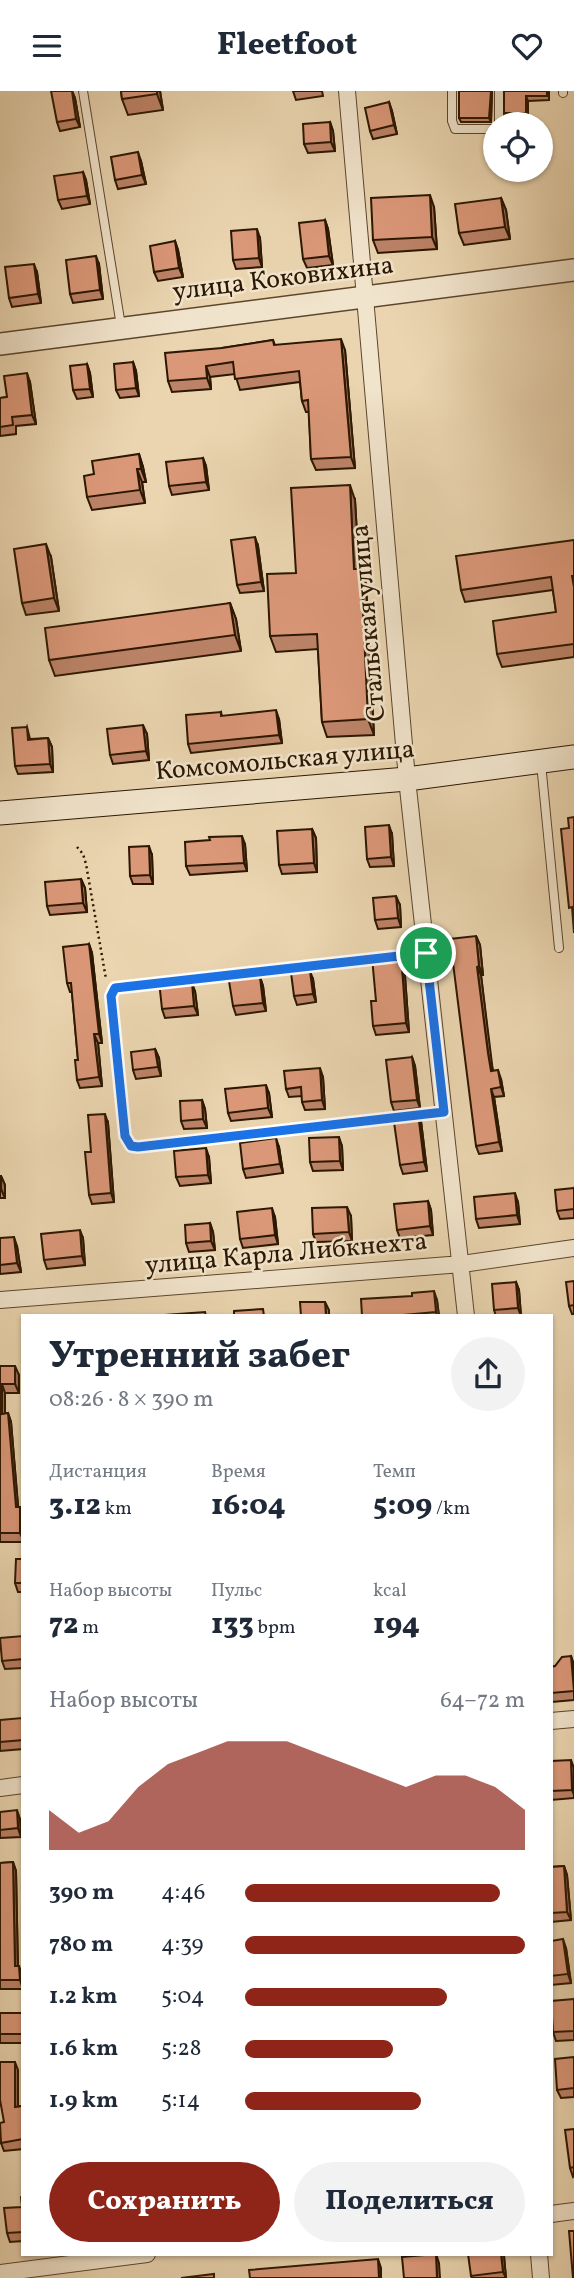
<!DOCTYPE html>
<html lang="ru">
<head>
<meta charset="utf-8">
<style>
  body { margin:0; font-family:Vollkorn,serif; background:#f2f2f3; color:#1f2937; height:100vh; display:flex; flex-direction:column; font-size:26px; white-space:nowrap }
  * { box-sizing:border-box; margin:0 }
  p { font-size:23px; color:#747a83 }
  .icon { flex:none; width:38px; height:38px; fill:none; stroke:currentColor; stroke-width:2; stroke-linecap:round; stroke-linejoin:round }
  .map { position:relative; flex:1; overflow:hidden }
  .drawer { position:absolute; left:21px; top:1223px; width:532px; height:942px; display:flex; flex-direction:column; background:#fff; border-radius:0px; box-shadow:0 2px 5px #0004 }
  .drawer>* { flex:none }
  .fabs { position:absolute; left:483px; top:21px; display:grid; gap:14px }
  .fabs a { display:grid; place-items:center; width:70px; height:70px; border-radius:50%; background:#fff; box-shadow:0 2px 5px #0004; font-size:35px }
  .pin { position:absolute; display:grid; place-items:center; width:60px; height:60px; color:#fff; margin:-30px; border:4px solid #fff; border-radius:50%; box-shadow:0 2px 7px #0007 }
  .round { display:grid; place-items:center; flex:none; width:74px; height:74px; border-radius:37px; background:#f2f2f3 }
  .headline { display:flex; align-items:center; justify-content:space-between; height:119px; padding:0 28px }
  h1 { font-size:38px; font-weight:800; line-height:52px }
  .figures { display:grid; grid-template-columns:repeat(3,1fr); gap:10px; height:119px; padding:7px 28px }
  .figures div { display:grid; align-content:center }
  .figures b { font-size:30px; font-weight:800 }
  .figures small { font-size:19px; font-weight:400 }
  .figures p { font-size:19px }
  .chart { height:196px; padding:14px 28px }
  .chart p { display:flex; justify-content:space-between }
  .chart svg { width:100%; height:126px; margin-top:7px; fill:#8f2418; opacity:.7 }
  .action { display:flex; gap:14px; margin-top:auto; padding:14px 28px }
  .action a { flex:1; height:80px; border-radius:42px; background:#8f2418; color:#fff; font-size:28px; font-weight:800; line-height:80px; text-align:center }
  .action a+a { background:#f2f2f3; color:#1f2937 }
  ul { padding:0 28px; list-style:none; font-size:23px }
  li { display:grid; grid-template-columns:112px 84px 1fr; align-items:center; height:52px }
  li i { height:18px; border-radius:9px; background:#8f2418 }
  header { display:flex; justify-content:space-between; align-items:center; height:91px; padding:0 28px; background:#fff; font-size:32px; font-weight:800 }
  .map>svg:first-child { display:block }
</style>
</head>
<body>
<header><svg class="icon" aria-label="menu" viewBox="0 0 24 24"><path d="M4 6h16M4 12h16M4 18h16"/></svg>Fleetfoot<svg class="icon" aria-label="heart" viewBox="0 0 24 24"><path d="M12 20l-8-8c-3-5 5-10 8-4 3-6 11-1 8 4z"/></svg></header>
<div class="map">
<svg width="574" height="2187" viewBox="0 0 574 2187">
  <rect width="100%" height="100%" fill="#ead5b0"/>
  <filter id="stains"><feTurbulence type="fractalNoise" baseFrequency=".00286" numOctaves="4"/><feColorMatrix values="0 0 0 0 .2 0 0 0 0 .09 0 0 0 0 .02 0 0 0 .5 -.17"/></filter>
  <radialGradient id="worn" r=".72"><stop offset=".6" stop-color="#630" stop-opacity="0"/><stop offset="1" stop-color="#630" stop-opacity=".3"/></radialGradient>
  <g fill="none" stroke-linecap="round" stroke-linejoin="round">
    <g stroke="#5c462c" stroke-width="10">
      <path id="service" d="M83,0L121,235
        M452,0V30L455,38H495
        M563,0V2
        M499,33V0
        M541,672L559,857
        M394,865L426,862
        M382,867L115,897L111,905L125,1045L131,1055L138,1056L445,1021"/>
    </g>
    <g stroke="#5c462c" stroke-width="18">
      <path id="minor" d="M347,0L407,688L466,1225
        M0,1209L462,1173L574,1157
        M551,1630L574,1628
        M0,1697L23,1694
        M551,2123L574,2120
        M539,2163L541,2187
        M0,2182L147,2163"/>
    </g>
    <g stroke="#5c462c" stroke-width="24">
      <path id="tertiary" d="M0,253L574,179"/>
    </g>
    <g stroke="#2c1700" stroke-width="25">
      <path id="secondary" d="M0,722L407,688L574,666"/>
    </g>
    <path stroke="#2c1700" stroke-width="2.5" stroke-dasharray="2 3.5" stroke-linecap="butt" d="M77,756L83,763L86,773L106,888"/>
    <use href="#service" stroke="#f1e4cc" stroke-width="8"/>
    <use href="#minor" stroke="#f1e4cc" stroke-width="16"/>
    <use href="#tertiary" stroke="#f1e4cc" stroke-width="21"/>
    <use href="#secondary" stroke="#f1e4cc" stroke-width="23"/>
  </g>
  <path fill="#bc8368" stroke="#2c1700" stroke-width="2" d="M72,0L75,7L80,36L60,40L57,31Z
    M121,0H160L163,19L128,24L122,8Z
    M293,0H322L323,5L296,9Z
    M459,0H492L491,31H461L459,27Z
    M504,0H549V9L528,10V27H506L504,22Z
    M389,11L392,20L397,43L373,48L370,40Z
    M330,31L333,40L335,60L308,62L304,53Z
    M141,70L146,93L118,98L115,89Z
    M83,81L86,89L90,113L62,118L58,109Z
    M501,107L506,119L510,148L464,154L459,142Z
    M434,116L437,158L378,162L373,149Z
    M325,129L328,138L333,174L307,177L303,168Z
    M260,147L262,176L236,178L233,169Z
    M175,150L178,159L183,186L158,190L154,181Z
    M99,173L103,208L73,212L70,203Z
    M37,181L41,212L12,216L9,207Z
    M273,249L275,254L345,259L355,377L316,379L311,368L309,321H306L302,310L300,291L240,299L235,283L210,286L211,298L172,301L168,290L222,257Z
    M133,271L136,280L139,305L120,307L116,299Z
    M87,273L90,282L93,306L77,308L73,299Z
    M30,291L36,333L16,335V343L0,345V307L7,306Z
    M139,363L143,376L146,391H142L145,412L92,419L87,406L94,383Z
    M203,367L206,375L209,399L172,404L169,395Z
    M355,409L359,478H361L366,493L374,644L327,646L322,631L318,558L276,561L270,545L296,482Z
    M574,449V566L502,576L497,563L556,521L553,499L465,511L461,499Z
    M258,455L264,500L240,502L237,494Z
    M51,466L59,520L26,524L22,512Z
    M230,512L236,528L241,560L55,585L49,569Z
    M221,621L222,625L279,628L282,652L191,662L188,653Z
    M27,636L30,648L48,647L52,656L53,681L18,683L15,675Z
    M147,643L149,669L113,673L110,664Z
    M312,738L316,747L317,781L282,783L279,774Z
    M392,743L394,775L370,776L367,768Z
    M210,749L245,753L247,780L190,784L186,775Z
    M152,764L153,793H133L130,785Z
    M81,788L85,797L87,821L50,824L47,815Z
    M400,814L401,836L378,838L375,829Z
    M476,845L480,854L483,884H481L491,971L493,980L501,988L504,1005L494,1006L502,1060L479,1063L476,1055Z
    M89,853L92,862L102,952H98L102,995L80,997L77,989L78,969L72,901H70L67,892Z
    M404,871L409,941L376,944L373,935L376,910Z
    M260,886L263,895L266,920L236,924L233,915Z
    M313,888L316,911L297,914L294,905Z
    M174,893L195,900L198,924L165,927L162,918Z
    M155,958L159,967L161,985L136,988L133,979Z
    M412,966L415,975L420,1017L394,1020L391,1011Z
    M323,986L325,1018L305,1019L302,1011V1005L289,1006L286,998Z
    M269,1002L272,1026L231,1030L228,1022Z
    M202,1009L205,1018L207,1037L184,1038L181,1030Z
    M418,1022L421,1030L427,1080L403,1083L400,1074Z
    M108,1032L114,1111L92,1113L89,1104L91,1061Z
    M342,1055L343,1079L313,1080L310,1071Z
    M279,1056L283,1082L246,1087L243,1078Z
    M209,1066L211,1092L180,1095L176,1086Z
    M0,1085H1L5,1094V1107H0Z
    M574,1097V1127L560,1128L557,1120Z
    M428,1110L431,1119L433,1144L400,1147L397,1139Z
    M518,1111L520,1133L479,1137L476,1128Z
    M351,1125L352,1150L316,1151L313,1143Z
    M275,1126L278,1153L243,1157L240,1148Z
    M210,1132L213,1141L215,1159L189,1161L186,1152Z
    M0,1147L17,1155L21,1181L0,1183Z
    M83,1147L85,1174L47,1178L44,1169Z
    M574,1190V1223H572L569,1215Z
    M516,1191L519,1199L521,1225H496L494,1219Z
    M437,1209L439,1225H362Z
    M0,1275L19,1284V1302H5V1322H8L11,1331L18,1416H20L23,1423V1451H0Z
    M23,1468V1501H18L15,1492Z
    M23,1545V1577L5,1578L2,1570Z
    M571,1565L574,1575V1609L552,1611L551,1608V1576L555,1575Z
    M0,1629H23V1658L0,1660Z
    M551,1670L574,1677V1707L551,1709Z
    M0,1721L20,1728L21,1746L0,1747Z
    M13,1771L16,1780L18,1875L22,1883L23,1898H0V1772Z
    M564,1775L567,1784L571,1829L551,1831V1776Z
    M551,1850L566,1857L571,1892L551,1894Z
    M574,1908V1949L556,1950L553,1941Z
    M0,1922H23V1952H0Z
    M574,1966V2006L561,2007L557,1999Z
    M18,1979V2015H22L23,2058L4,2060L1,2052L4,2031Z
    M574,2038V2085L573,2086L570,2077Z
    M23,2105V2150L10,2151L7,2142L22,2116Z
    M501,2163H503L504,2165L506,2187H472L471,2185Z"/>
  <path fill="#996a55" stroke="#2c1700" stroke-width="2" d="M72,0L75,7L80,36L76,28Z
    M157,0H160L163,19L157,3Z
    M491,0H492L491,31L489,27Z
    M526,5L528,10V27L526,22Z
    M389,11L392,20L397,43L394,34Z
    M330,31L333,40L335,60L331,51Z
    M138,61L141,70L146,93L142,84Z
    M83,81L86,89L90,113L87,105Z
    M430,104L434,116L437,158L432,146Z
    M501,107L506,119L510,148L505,136Z
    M325,129L328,138L333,174L329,165Z
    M257,138L260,147L262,176L259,167Z
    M175,150L178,159L183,186L179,177Z
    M96,165L99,173L103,208L100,199Z
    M34,173L37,181L41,212L38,203Z
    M341,248L345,259L355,377L351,366Z
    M133,271L136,280L139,305L136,297Z
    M87,273L90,282L93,306L90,298Z
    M206,275L210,286L211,298L207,287Z
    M27,282L30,291L36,333L32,324Z
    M139,363L143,376L146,391L141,378Z
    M203,367L206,375L209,399L206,391Z
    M137,378L142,391L145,412L140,399Z
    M350,394L355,409L360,494L354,478Z
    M255,446L258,455L264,500L261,491Z
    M46,453L51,466L59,520L54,507Z
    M361,478L366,493L374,644L368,628Z
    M230,512L236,528L241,560L235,544Z
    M276,619L279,628L282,652L279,644Z
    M143,634L147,643L149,669L146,660Z
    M48,647L52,656L53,681L50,673Z
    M389,734L392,743L394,775L391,766Z
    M312,738L316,747L317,781L314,772Z
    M242,745L245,753L247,780L244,772Z
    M149,755L152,764L153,793L150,784Z
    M81,788L85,797L87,821L83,812Z
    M396,805L400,814L401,836L398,827Z
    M476,845L480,854L483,884L479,875Z
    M89,853L92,862L102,952L99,943Z
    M401,862L404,871L409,941L406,932Z
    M477,876L481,884L494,989L491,980L488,962Z
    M310,880L313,888L316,911L313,903Z
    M260,886L263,895L266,920L263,912Z
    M192,892L195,900L198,924L194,915Z
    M94,943L98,952L102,995L99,986Z
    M155,958L159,967L161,985L158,976Z
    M412,966L415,975L420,1017L417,1009Z
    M320,977L323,986L325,1018L322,1009Z
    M498,979L501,988L504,1005L501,996Z
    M266,994L269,1002L272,1026L268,1017Z
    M491,998L494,1006L502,1060L499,1051Z
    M202,1009L205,1018L207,1037L203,1028Z
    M418,1022L421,1030L427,1080L424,1071Z
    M105,1023L108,1032L114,1111L111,1102Z
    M339,1046L342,1055L343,1079L340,1070Z
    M276,1047L279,1056L283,1082L280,1073Z
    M206,1057L209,1066L211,1092L208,1084Z
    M1,1085L5,1094V1107L1,1098Z
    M515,1102L518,1111L520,1133L517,1124Z
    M428,1110L431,1119L433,1144L430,1135Z
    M347,1116L351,1125L352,1150L349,1141Z
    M272,1117L275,1126L278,1153L275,1144Z
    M210,1132L213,1141L215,1159L211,1150Z
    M80,1139L83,1147L85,1174L82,1165Z
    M14,1146L17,1155L21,1181L17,1172Z
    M516,1191L519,1199L521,1225L518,1217Z
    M434,1200L437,1209L439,1225H437L436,1221Z
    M325,1211L329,1219V1225H326Z
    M15,1275L19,1284V1302L15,1293Z
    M2,1293L5,1302V1331L2,1323Z
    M8,1322L11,1331L19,1425L16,1416Z
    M20,1416L23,1423V1448L20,1442Z
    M571,1565L574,1574V1593Z
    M571,1669L574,1677V1704L572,1699Z
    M17,1719L20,1728L21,1746L18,1737Z
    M13,1771L16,1780L18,1883L15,1875Z
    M564,1775L567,1784L571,1829L567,1821Z
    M563,1848L566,1857L571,1892L568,1883Z
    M19,1875L22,1883L23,1898L20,1889Z
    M15,1971L18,1979V2025L15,2016Z
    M436,2163L439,2172L440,2187H437Z
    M501,2163H503L504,2165L506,2187L503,2181Z
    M378,2168L381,2177V2187H379Z"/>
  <path fill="#db9879" stroke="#2c1700" stroke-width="2" d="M51,0H72L76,28L57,31Z
    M121,0H157V3L122,8Z
    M459,0H491L489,27H459Z
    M504,0H547V5H526V22H504Z
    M389,11L394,34L370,40L365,17Z
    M330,31L331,51L304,53L303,33Z
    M138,61L142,84L115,89L111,66Z
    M83,81L87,105L58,109L54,85Z
    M430,104L432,146L373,149L371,107Z
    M501,107L505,136L459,142L455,113Z
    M325,129L329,165L303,168L299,132Z
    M257,138L259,167L233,169L231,140Z
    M175,150L179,177L154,181L150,155Z
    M96,165L100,199L70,203L66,169Z
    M34,173L38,203L9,207L5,176Z
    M341,248L351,366L311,368L308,309L302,310L299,280L235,288L233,271L206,275L207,287L168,290L165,262L222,257L273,249L274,254Z
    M133,271L136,297L116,299L114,273Z
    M87,273L90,298L73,299L70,275Z
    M27,282L32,324L12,326L13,334L0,336V307L7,306L4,285Z
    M139,363L141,378H137L140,399L87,406L84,385L94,383L92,370Z
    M203,367L206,391L169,395L166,371Z
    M350,394L354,478H361L368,628L322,631L317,543L270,545L267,483L296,482L291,397Z
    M255,446L261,491L237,494L231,449Z
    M574,449V485H572L574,496V553L497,563L493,530L556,521L551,486L461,499L456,465Z
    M46,453L54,507L22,512L14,458Z
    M230,512L235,544L49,569L45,537Z
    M276,619L279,644L188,653L186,624L221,621V625Z
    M143,634L146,660L110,664L107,638Z
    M27,636L28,649L48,647L50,673L15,675L12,637Z
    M574,726V842L572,816L569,817L561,738L569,737L568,727Z
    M389,734L391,766L367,768L365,736Z
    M312,738L314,772L279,774L277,740Z
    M242,745L244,772L186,775L185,751L210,749L209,746Z
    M149,755L150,784L130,785L129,756Z
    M81,788L83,812L47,815L45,791Z
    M396,805L398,827L375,829L373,807Z
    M476,845L479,875L477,876L488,962L491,980L498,979L501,996L491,998L499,1051L476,1055L450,848Z
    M89,853L99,943H94L99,986L77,989L75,969H78L71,892H67L63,856Z
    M401,862L406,932L373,935L371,910H376L372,866Z
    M310,880L313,903L294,905L291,882Z
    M260,886L263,912L233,915L229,890Z
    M172,888L173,893L192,892L194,915L162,918L159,890Z
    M155,958L158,976L133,979L131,961Z
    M412,966L417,1009L391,1011L386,969Z
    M320,977L322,1009L302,1011L301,996L286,998L284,980Z
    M266,994L268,1017L228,1022L225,998Z
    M202,1009L203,1028L181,1030L180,1010Z
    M418,1022L424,1071L400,1074L393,1024Z
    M105,1023L111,1102L89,1104L85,1061H91L88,1024Z
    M339,1046L340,1070L310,1071L309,1047Z
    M276,1047L280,1073L243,1078L240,1052Z
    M206,1057L208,1084L176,1086L174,1060Z
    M0,1085H1V1098H0Z
    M574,1097V1118L557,1120L555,1099Z
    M515,1102L517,1124L476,1128L474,1106Z
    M428,1110L430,1135L397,1139L394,1113Z
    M347,1116L349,1141L313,1143L312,1117Z
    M272,1117L275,1144L240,1148L237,1121Z
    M210,1132L211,1150L186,1152L185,1134Z
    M80,1139L82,1165L44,1169L41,1143Z
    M14,1146L17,1172L0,1174V1147Z
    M574,1190V1214L569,1215L566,1191Z
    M516,1191L518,1217L494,1219L492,1193Z
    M434,1200L436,1221L392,1225H362L361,1208L412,1205V1202Z
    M300,1211H325L326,1225H301Z
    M263,1218L264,1225H234V1220Z
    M205,1221L206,1225H165V1224Z
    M0,1275H15V1293H2V1323L8,1322L16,1416H20V1442H0Z
    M16,1468H23V1492H15Z
    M23,1545V1568L2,1570L0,1547Z
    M571,1565L574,1600L551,1602V1576L555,1575L562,1566Z
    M22,1627L23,1649L0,1651V1629Z
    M571,1669L572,1699L551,1700V1670Z
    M17,1719L18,1737L0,1739V1721Z
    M13,1771L15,1875H19L20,1889H0V1772Z
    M564,1775L567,1821L551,1822V1776Z
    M563,1848L568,1883L551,1885V1850Z
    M574,1908V1940L553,1941L551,1910Z
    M0,1922H23V1943H0Z
    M574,1966V1997L557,1999L555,1968Z
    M0,1971H15V2016L22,2015L23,2017V2048L1,2052L0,2032L4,2031L0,2009Z
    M574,2038V2076L570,2077L565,2039Z
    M23,2105V2141L7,2142L4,2117L22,2116L21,2106Z
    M569,2140H574V2187H573Z
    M436,2163L437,2187H404L402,2166Z
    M468,2163H501L503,2181L471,2185Z
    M378,2168L379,2187H250L249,2179Z
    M214,2183V2187H181Z"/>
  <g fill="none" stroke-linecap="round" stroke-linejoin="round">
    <g stroke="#fff" stroke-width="14">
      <path id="route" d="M426,862L444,1021L138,1056L131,1055L125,1045L111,905L115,897Z"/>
    </g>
    <use href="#route" stroke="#1a73e8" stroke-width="9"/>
  </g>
  <g text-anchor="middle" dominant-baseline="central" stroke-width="5" stroke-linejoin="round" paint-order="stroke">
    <g font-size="26" fill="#2c1700" stroke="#f1e4cc">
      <text transform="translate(283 188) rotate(-7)">улица Коковихина</text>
      <text transform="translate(369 532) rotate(-95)">Стальская улица</text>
      <text transform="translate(285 670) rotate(-5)">Комсомольская улица</text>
      <text transform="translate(286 1163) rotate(-5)">улица Карла Либкнехта</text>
    </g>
  </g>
  <rect width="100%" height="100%" filter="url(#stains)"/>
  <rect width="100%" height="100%" fill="url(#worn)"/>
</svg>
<div class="fabs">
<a><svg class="icon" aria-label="locate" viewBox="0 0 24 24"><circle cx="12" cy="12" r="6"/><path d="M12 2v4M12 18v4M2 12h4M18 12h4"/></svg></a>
</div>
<div class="pin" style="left:426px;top:862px;background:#1e9e55"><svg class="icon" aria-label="arrive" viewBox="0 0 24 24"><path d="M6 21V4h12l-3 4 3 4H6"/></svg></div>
<section class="drawer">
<div class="headline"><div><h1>Утренний забег</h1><p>08:26 · 8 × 390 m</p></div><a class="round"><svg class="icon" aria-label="share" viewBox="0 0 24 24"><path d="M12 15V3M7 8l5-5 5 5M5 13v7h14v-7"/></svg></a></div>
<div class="figures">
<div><p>Дистанция</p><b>3.12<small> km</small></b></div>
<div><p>Время</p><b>16:04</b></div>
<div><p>Темп</p><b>5:09<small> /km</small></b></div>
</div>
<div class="figures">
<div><p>Набор высоты</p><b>72<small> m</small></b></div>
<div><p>Пульс</p><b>133<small> bpm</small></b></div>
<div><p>kcal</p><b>194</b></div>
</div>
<div class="chart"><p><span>Набор высоты</span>64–72 m</p>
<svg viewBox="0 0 160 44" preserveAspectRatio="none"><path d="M0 44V30L10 38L20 34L30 22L40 14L50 10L60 6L70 6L80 6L90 10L100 14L110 18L120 22L130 18L140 18L150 22L160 30V44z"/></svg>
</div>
<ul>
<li><b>390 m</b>4:46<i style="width:91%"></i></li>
<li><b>780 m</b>4:39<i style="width:100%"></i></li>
<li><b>1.2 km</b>5:04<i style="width:72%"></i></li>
<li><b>1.6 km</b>5:28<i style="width:53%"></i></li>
<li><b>1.9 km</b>5:14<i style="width:63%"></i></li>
</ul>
<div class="action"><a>Сохранить</a><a>Поделиться</a></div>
</section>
</div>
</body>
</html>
